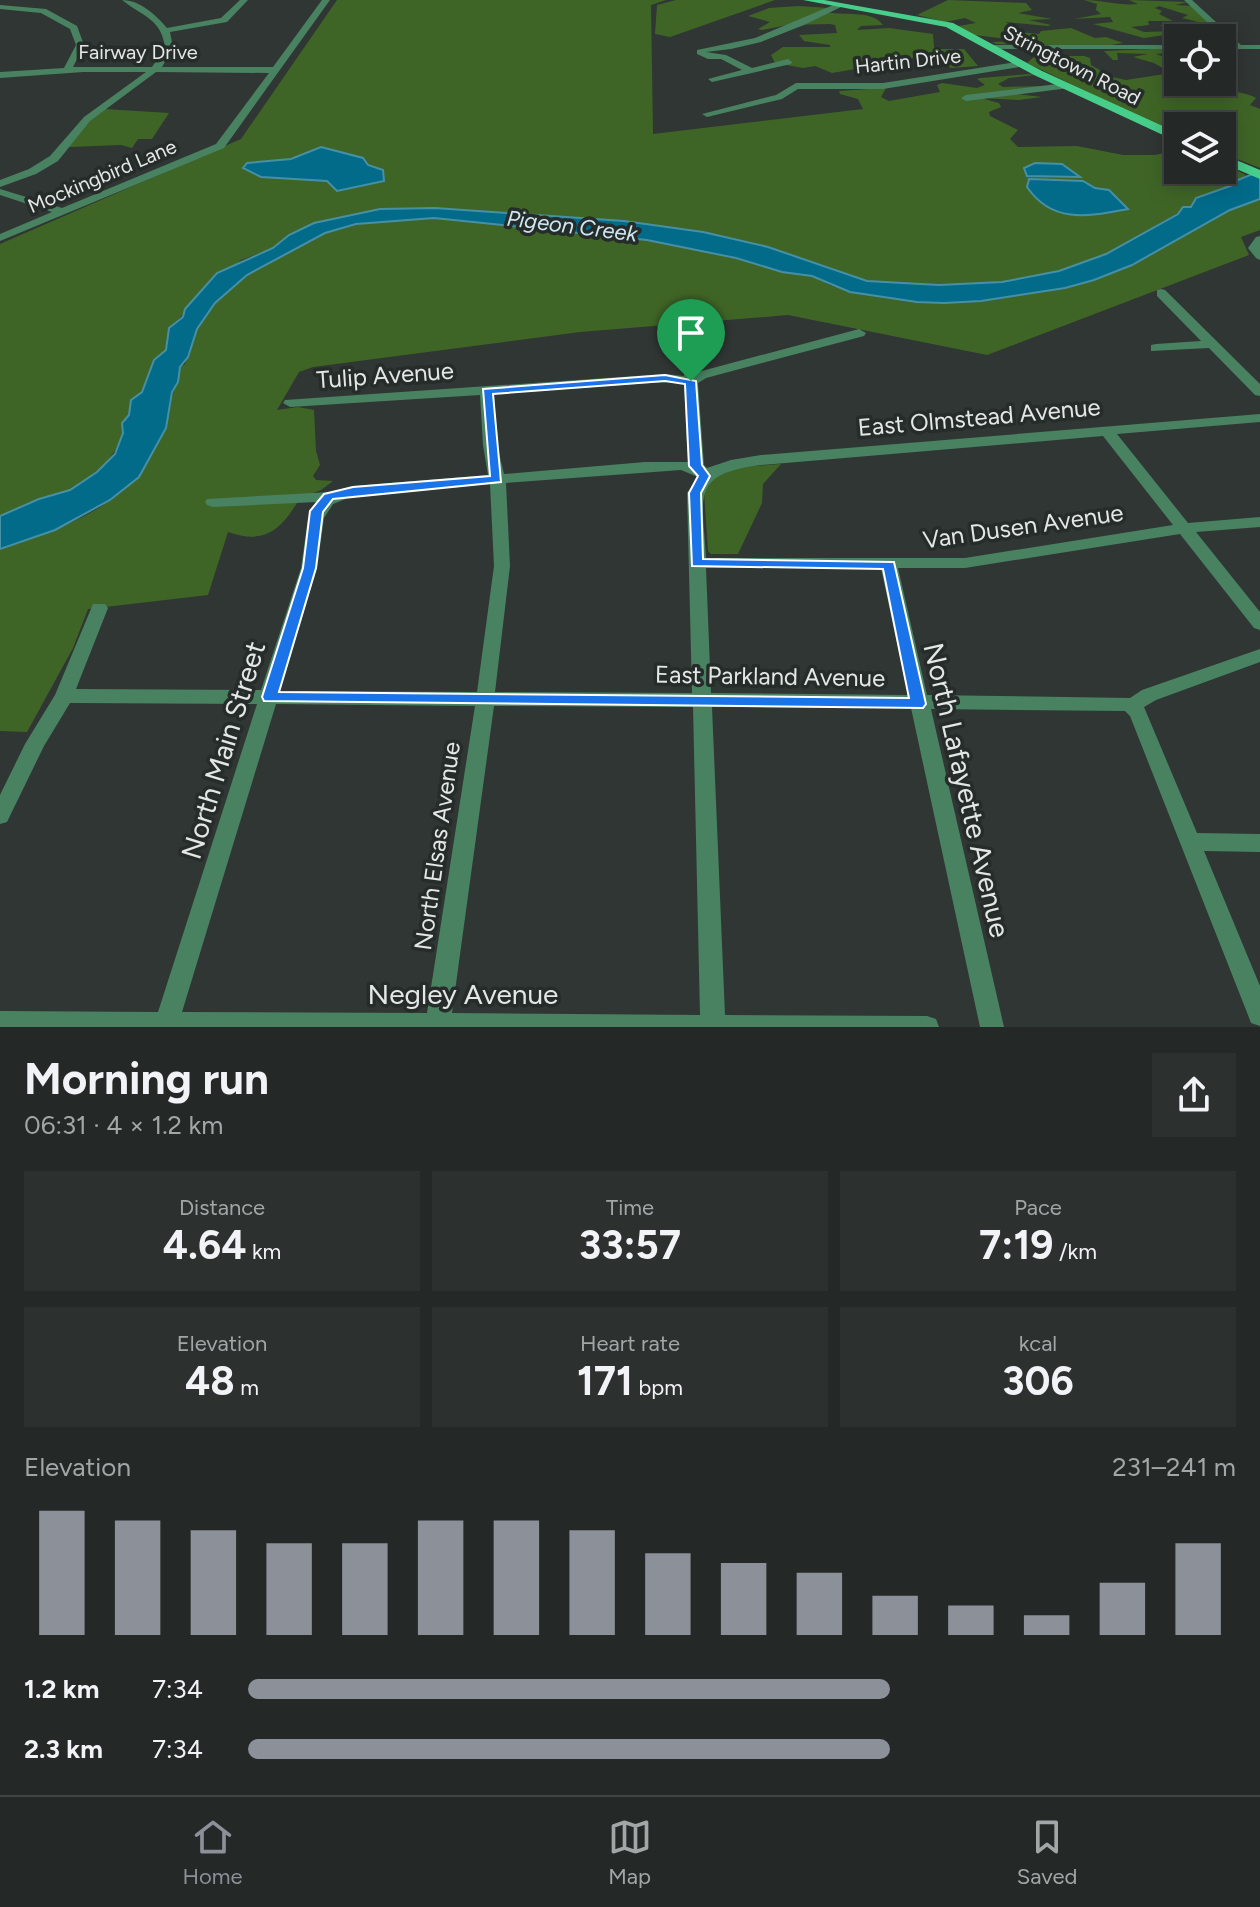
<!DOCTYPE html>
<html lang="en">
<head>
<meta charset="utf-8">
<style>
  body { margin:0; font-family:Figtree,sans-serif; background:#2c302f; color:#f1f3f6; height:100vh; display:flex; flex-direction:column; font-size:30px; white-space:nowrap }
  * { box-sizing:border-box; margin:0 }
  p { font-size:26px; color:#a3a6a7 }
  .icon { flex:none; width:44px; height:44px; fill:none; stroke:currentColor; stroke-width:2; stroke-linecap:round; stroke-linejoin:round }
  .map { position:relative; height:1027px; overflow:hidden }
  .side { display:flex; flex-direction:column; background:#242827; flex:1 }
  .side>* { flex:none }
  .fabs { position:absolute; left:1164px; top:24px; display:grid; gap:16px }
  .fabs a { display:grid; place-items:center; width:72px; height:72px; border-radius:0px; background:#242827; box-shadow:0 4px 20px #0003,0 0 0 2px #414444; font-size:40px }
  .pin { position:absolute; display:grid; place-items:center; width:68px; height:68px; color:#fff; margin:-82px -34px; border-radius:50% 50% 50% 0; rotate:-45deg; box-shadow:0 0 8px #0007 }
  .pin .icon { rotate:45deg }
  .round { display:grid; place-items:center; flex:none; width:84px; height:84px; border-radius:0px; background:#2c302f }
  .overview { display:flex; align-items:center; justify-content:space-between; height:136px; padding:0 24px }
  h1 { font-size:44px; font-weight:700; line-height:60px }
  .metrics { display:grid; grid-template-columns:repeat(3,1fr); gap:12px; height:136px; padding:8px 24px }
  .metrics div { display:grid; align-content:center; border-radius:0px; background:#2c302f; text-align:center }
  .metrics b { font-size:40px; font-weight:700 }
  .metrics small { font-size:22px; font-weight:400 }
  .metrics p { font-size:22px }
  .chart { height:224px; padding:16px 24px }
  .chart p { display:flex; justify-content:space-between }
  .chart svg { width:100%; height:144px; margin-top:8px; stroke:#8c9099; stroke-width:6 }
  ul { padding:0 24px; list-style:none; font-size:26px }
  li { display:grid; grid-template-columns:128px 96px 1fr; align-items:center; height:60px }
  li i { height:20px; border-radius:10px; background:#8c9099 }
  .menu { display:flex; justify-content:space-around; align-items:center; height:112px; border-top:2px solid #414444; background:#242827; font-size:22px; color:#a3a6a7 }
  .menu a { display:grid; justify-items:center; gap:4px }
  .menu .current { color:#8c9099 }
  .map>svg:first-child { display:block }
</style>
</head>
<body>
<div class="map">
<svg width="1260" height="1027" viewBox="0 0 1260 1027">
  <rect width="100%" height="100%" fill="#303634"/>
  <path fill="#3f6526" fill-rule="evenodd" d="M337,0H666L651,5L653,134L863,109L858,99L840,94L839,91L886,88L881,97L889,101L940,92L937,85L942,83L977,88L985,85L977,79L980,78L1030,74L1034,75L1009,78L998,84L1003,87L1042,86L1007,93L1042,97L1019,100L981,98L999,103L1001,107L989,112L990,116L1018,130L1010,139L1018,147L1077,146L1123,155H1155L1178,150V170H1222V163L1246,175L1234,185L1183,210L1106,254L1059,271L1002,282L939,285L867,281L823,265L624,221L435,208L380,209L315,223L289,235L274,248L241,260L169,328L166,350L154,360L142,392L131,400C126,444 109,467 71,490C63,495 50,495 41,498C27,503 14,511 0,516V244L241,139Z
    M676,0H775L670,37L655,34L657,5Z
    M948,0L1026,3L1032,10L1018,13L1052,19L1029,20L1051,25L1048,26L1006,22L1014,29L1003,30L1039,34L1041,31L1071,28L1095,38L1106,37L1123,43L1105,46L996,44L992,42L1027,41L973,35L958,26L976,23L965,18L945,22L917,15Z
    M1084,0C1103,0 1119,6 1138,4L1129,0L1188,2L1175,5L1192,6L1214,28L1144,38L1093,24L1113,22L1110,17L1074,19L1101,14L1096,10L1097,4ZM1159,6L1188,15L1182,18L1198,22L1183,26L1160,25L1175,31L1144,32L1131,27L1149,25L1148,21H1173L1159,14L1162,11L1155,8Z
    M799,6L828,8L824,11C841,17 872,9 883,25L861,26L857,30L889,28L933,34L934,47L937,49H964L978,66L951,68L934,56L924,54L907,60L832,73L815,66L803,68L775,63L771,55L783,47H830V45L804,41L799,35L837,33L835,25L830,24L787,25L762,30L758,29L770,22L748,16L769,8Z
    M1178,48V52L1156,54L1178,62V82C1189,82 1248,92 1256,98L1250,105L1260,109V168L1222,153V126H1178V135L1027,63L1035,56H1084L1090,58L1091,65L1112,77L1126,80L1171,73L1154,63L1133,57L1148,54L1117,53L1118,60H1113L1104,51Z
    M105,109L169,113L152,139H138L132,148L121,145L69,147L87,122Z
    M1260,199V230L1241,237L1249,255L987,355L788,315L580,332L313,367L299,372L277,410L298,407L314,410L316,451L320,465L313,476L316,480L333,481L321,490L300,498C281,530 265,545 228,532L208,595L88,609L73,648L27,732L0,731V549C34,537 98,517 121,490C141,466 156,432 171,405C172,391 178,381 180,367L185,364L197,329L215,303L247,275L325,233L371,221L434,218L647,240L736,258L782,272L812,276L832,286L917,302L944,303L981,301L1065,288L1094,280L1132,265L1230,210Z
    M781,464L763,484L762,503L738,554H711L708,551L704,491L715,474L743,467Z"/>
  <path fill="#026b8a" stroke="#4690a6" stroke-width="2" d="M321,147L363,158L368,165L383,170L384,181L337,191L327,181L261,177L243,168L247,163L291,159Z
    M1035,163L1062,164L1080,177L1027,176L1024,168Z
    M1260,171V199L1230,210L1132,265L1094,280L1065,288L981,301L944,303L917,302L850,292L812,276L782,272L736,258L647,240L434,218L356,224L325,233L247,275L215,303L197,329L188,357L180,367L178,382L172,392L166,428L139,477L110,500L55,530L0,549V516L39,499L70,490L97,472L115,454L123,433L122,423L129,415L131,400L142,392L154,360L166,350L169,328L183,317L185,309L217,273L273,248L289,235L314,223L380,209L435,208L624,221L703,232L768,247L867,281L939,285L1002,282L1059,271L1106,254L1178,214L1183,207H1191L1196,198L1233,185V182Z
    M1029,179L1083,181L1095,188L1109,190L1128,209C1090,216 1053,225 1027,187Z"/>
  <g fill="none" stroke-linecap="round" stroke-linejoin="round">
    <path fill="#488261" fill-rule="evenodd" d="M122,0C140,0 156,15 167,28L221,18L240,0H248L227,22L170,32L173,48L162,67H273L322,0H330L224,148L0,241V234L52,212L0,195V189L62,208L216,144L269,73L156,72L90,121L58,161L36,174L0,187V180L29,169L50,156L84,117L146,72H83L0,78V72L64,68L76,45L70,29L41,13L0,9V5L46,9L77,26L84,45L73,67H152L165,48C162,19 142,16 122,0Z
      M1184,0H1192L1241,45H1260V49H1222V45H1231Z
      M838,3L845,5L804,25L761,42L731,49L706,52L726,55L752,68L788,59L792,62L791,64L712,82L708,79L742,70L721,59H708L697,54V50L755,38Z
      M988,45H1178V49H988Z
      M1023,61L1027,64L1026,66L883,89H798L782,99L707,117L702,114L776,95L796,83H883Z
      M1066,83L1069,84V88L966,101L961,98L966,95Z
      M1260,236V260L1256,258L1248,248L1256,237Z
      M1161,289L1165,290L1260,384V396L1255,395L1209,348L1151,351V345L1156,344L1201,341L1157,296V290Z
      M859,329L866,333L864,336L706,378L698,383L704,465L707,468L731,460L761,455L1260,414V422L1117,434L1188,523L1260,517V527L1196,532L1260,612V630L1254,628L1180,534L965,568H898L927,695L1130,698L1142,690L1260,649V662L1156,700L1144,707L1197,833L1260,834V852L1204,851L1260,986V1026L1251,1023L1248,1015L1130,716L1125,711L931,709L1004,1027H980L911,708L712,707L725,1015L927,1016L936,1019L939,1027H0V1011L158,1012L257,704L70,703L44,746L7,822L0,824V795L25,744L55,695L93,604H105L108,608L76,689L261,690L301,568L308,518L317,502L213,507L207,505L205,502L207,499L330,492L353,486L488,475L483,445L480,395L290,407L283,403L285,400L665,374L684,376L687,351L692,350L699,354L698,372ZM665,382L684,384L688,462H645L504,474L497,445L494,394ZM1103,436L1173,525L965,558H706C703,497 689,474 761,465ZM681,470L698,477L687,493L692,693L495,692L510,566L506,483ZM490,484L494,566L477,692L280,691L317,568L324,518L333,504L353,496ZM706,568H881L908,695L711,693ZM276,704L475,706L427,1013L182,1012ZM494,706L693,707L700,1015L452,1013Z"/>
    <path fill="#48ce8b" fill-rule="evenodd" d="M803,0H824L953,23L1042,71L1178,133V142L1034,75L946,27Z
      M1222,154L1260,170V179L1222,163Z"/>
  </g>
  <path fill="#1a73e8" stroke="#fff" stroke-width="2" fill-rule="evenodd" d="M665,375L696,381L702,465L710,476L701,493L703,559L894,562L926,704L923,708L264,701L262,697L303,568L310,511L324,494L353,487L490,476L483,389ZM665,381L685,384L689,466L698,476L689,493L692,566L883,569L909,698L279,692L316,568L323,512L333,499L501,482L493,394Z"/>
  <g text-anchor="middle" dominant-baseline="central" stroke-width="7" stroke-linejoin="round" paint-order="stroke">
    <g font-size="20" fill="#e3e7e6" stroke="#262c2a">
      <text x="138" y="52">Fairway Drive</text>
      <text transform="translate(908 61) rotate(-6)">Hartin Drive</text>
      <text transform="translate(1072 65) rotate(27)">Stringtown Road</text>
      <text transform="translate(102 176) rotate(-23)">Mockingbird Lane</text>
    </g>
    <g font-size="22" font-style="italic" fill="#cfe7f2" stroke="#262c2a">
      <text transform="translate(572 226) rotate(7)">Pigeon Creek</text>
    </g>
    <g font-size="24" fill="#e3e7e6" stroke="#262c2a">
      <text transform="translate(385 375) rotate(-4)">Tulip Avenue</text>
      <text transform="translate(979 417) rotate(-5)">East Olmstead Avenue</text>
      <text transform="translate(1023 526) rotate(-8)">Van Dusen Avenue</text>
      <text transform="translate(770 676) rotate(1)">East Parkland Avenue</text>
      <text transform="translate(437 846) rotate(-82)">North Elsas Avenue</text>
    </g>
    <g font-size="28" fill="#e3e7e6" stroke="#262c2a">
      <text transform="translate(223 750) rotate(-73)">North Main Street</text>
      <text transform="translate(967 790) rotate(77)">North Lafayette Avenue</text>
      <text x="463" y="994">Negley Avenue</text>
    </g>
  </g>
</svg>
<div class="fabs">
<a><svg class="icon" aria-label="locate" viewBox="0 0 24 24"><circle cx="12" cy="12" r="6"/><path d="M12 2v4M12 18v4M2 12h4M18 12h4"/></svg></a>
<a><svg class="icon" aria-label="layers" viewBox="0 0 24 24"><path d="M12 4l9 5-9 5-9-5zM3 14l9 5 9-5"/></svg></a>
</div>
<div class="pin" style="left:691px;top:381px;background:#1e9e55"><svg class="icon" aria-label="arrive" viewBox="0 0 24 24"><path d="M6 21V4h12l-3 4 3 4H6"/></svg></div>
</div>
<section class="side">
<div class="overview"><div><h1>Morning run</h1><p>06:31 · 4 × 1.2 km</p></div><a class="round"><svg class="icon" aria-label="share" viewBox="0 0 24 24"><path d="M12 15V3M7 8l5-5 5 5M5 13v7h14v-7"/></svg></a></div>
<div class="metrics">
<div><p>Distance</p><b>4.64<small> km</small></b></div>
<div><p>Time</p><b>33:57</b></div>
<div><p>Pace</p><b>7:19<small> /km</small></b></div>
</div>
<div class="metrics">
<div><p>Elevation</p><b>48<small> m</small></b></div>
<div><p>Heart rate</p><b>171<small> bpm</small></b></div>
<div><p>kcal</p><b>306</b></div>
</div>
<div class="chart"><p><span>Elevation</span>231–241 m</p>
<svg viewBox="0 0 160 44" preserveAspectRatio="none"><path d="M5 44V6M15 44V9M25 44V12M35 44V16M45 44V16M55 44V9M65 44V9M75 44V12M85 44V19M95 44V22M105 44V25M115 44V32M125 44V35M135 44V38M145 44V28M155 44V16"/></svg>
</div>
<ul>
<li><b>1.2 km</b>7:34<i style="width:65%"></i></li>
<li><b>2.3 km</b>7:34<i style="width:65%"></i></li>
</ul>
</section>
<nav class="menu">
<a class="current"><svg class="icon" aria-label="home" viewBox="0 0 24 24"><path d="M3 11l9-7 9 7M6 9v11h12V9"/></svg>Home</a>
<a><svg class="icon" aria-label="map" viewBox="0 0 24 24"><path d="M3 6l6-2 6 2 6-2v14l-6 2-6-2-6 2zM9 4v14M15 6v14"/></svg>Map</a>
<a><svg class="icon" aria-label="saved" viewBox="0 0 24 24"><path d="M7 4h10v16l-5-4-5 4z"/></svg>Saved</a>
</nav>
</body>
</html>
